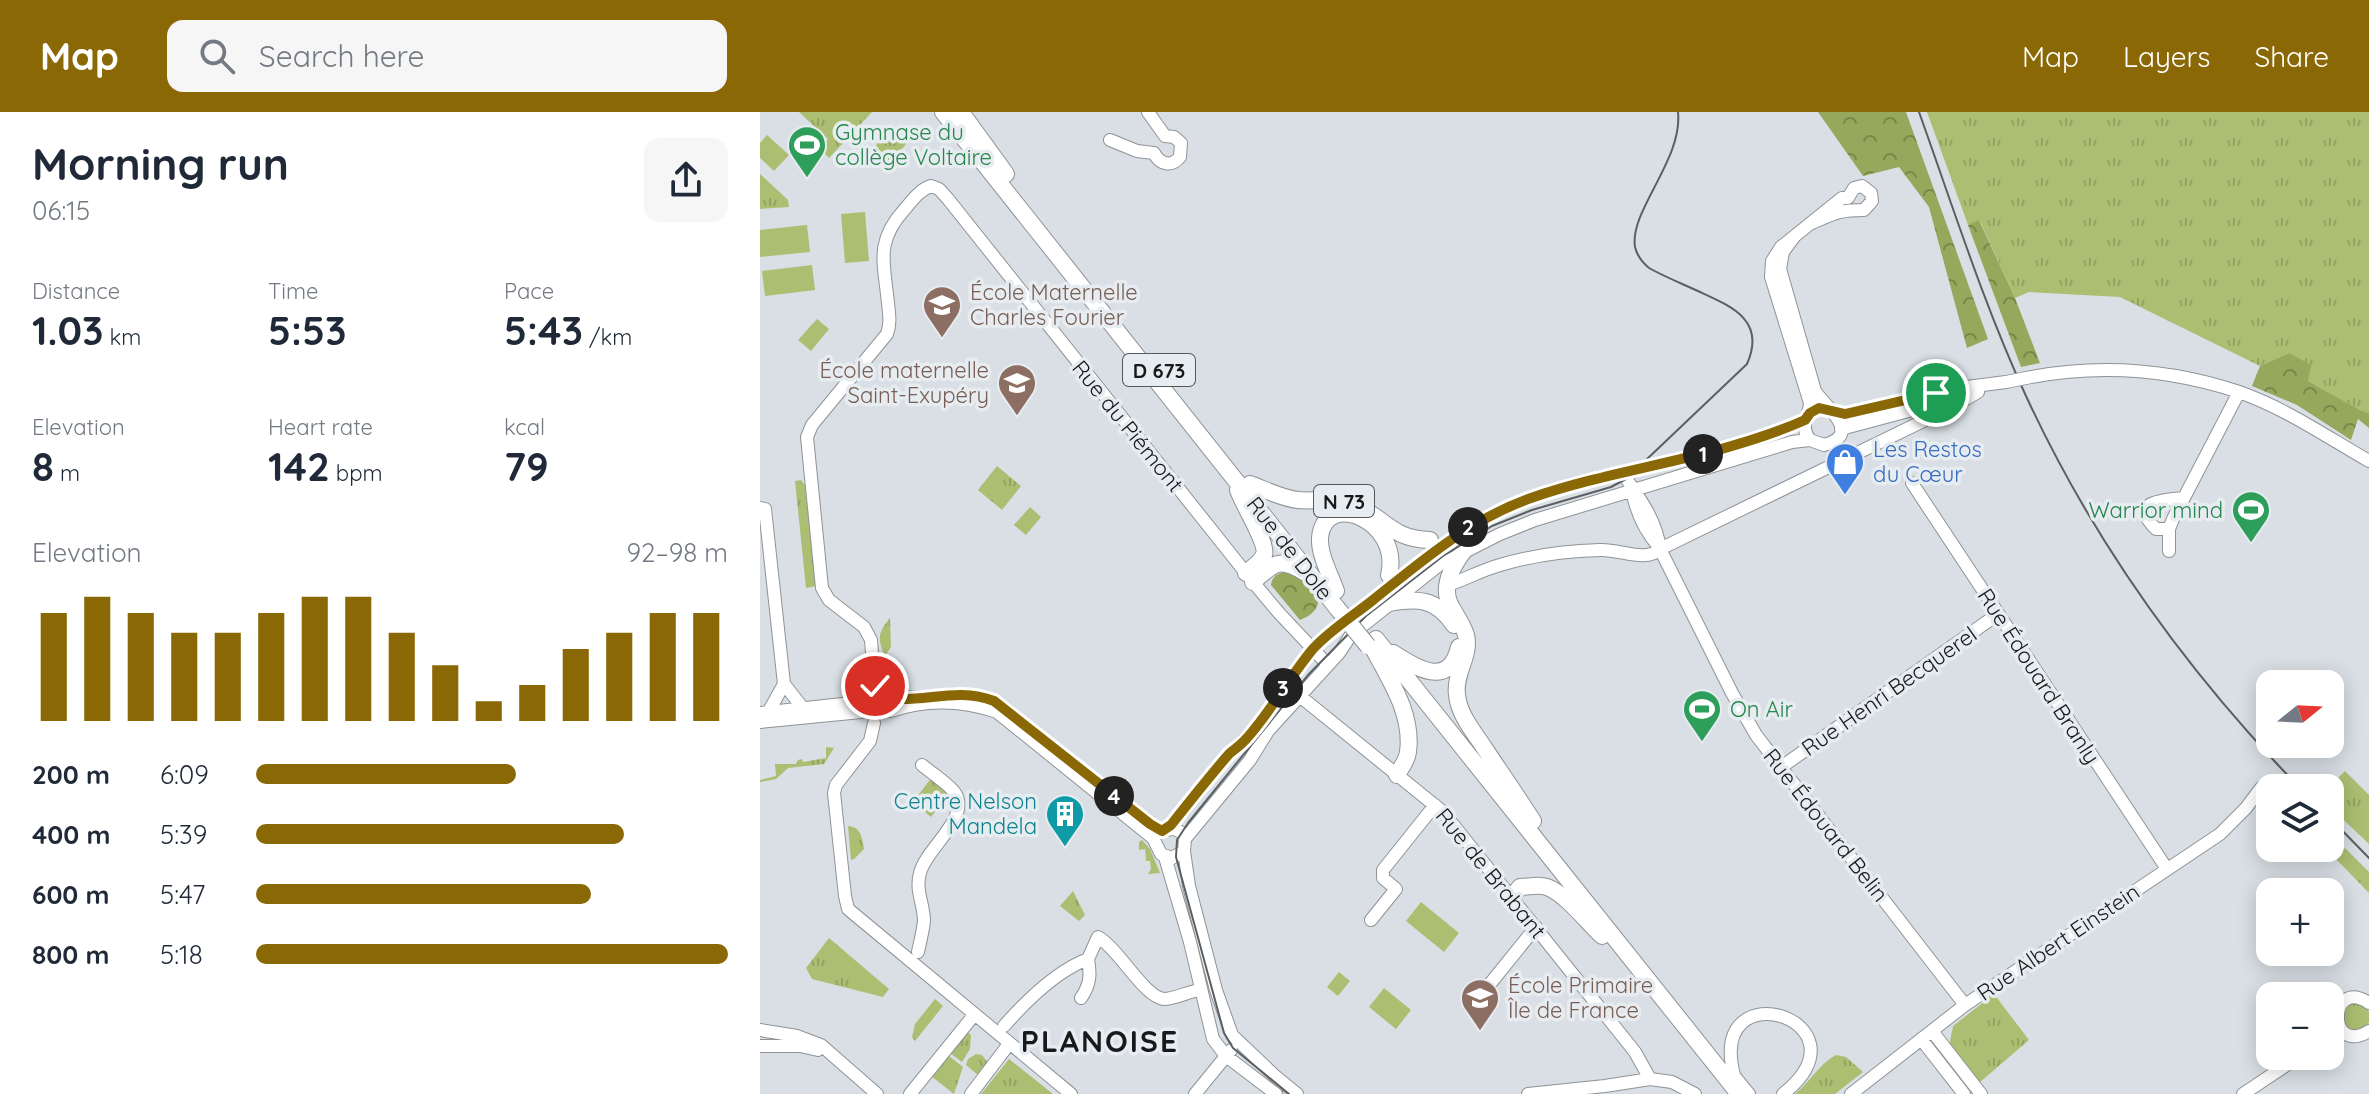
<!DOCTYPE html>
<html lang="en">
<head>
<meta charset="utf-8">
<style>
  body { margin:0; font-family:Quicksand,sans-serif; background:#f6f6f7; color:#1f2937; height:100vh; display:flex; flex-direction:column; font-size:30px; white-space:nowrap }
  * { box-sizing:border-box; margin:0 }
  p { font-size:26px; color:#747a83 }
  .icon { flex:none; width:44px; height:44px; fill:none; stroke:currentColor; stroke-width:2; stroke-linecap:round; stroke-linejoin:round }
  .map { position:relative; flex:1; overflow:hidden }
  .drawer { display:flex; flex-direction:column; background:#fff; width:760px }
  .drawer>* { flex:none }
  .needle { width:52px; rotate:72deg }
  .buttons { position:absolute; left:1496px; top:558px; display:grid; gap:16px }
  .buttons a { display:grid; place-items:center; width:88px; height:88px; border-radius:16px; background:#fff; box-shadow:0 4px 20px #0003; font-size:40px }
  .pin { position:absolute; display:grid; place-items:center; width:68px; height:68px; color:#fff; margin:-34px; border:4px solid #fff; border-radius:50%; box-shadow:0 2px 8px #0007 }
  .km { position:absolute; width:40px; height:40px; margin:-20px; border-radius:50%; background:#222; color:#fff; font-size:22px; line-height:40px; text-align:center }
  .round { display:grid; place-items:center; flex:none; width:84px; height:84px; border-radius:16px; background:#f6f6f7 }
  .summary { display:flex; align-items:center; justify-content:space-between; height:136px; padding:0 32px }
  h1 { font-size:44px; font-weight:700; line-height:60px }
  .metrics { display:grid; grid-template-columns:repeat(3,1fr); gap:12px; height:136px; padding:8px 32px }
  .metrics div { display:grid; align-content:center }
  .metrics b { font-size:40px; font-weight:700 }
  .metrics small { font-size:22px; font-weight:400 }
  .metrics p { font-size:22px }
  .chart { height:224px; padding:16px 32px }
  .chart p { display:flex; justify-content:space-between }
  .chart svg { width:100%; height:144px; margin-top:8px; stroke:#8a6806; stroke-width:6 }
  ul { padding:0 32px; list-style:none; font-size:26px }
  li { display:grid; grid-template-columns:128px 96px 1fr; align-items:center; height:60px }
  li i { height:20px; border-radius:10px; background:#8a6806 }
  header { display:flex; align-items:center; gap:48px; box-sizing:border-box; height:112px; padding:0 40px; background:#8a6806; color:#fff }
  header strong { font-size:38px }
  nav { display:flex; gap:44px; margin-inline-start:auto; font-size:28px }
  .search { width:560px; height:72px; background:#f6f6f7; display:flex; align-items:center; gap:20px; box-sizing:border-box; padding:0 28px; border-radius:16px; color:#747a83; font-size:30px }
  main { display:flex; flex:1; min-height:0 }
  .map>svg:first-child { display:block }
</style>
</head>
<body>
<header>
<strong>Map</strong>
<div class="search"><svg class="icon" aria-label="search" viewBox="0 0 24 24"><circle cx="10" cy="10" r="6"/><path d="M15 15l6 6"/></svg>Search here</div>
<nav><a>Map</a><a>Layers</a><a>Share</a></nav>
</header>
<main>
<section class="drawer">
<div class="summary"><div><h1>Morning run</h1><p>06:15</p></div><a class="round"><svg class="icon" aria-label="share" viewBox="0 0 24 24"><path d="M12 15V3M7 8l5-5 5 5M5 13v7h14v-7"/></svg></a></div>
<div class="metrics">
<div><p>Distance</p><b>1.03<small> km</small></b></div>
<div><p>Time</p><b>5:53</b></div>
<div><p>Pace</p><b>5:43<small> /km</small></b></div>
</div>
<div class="metrics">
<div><p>Elevation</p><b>8<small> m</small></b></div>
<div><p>Heart rate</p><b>142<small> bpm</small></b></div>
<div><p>kcal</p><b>79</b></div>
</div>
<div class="chart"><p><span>Elevation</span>92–98 m</p>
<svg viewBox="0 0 160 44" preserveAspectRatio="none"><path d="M5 44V11M15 44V6M25 44V11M35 44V17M45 44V17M55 44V11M65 44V6M75 44V6M85 44V17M95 44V27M105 44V38M115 44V33M125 44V22M135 44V17M145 44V11M155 44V11"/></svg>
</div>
<ul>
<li><b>200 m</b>6:09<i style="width:55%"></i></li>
<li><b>400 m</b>5:39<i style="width:78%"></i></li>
<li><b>600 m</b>5:47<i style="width:71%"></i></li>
<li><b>800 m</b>5:18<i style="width:100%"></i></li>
</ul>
</section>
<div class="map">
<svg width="1609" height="982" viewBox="0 0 1609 982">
  <defs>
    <pattern id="grass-tufts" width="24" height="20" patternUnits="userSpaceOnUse" patternTransform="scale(2)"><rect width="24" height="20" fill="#acbe71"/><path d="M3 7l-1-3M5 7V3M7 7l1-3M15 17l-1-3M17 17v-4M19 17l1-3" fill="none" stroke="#93a361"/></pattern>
    <pattern id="forest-crowns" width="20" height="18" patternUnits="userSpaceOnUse" patternTransform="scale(2)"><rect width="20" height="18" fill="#96a85b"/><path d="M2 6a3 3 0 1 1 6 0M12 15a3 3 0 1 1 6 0" fill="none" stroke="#79884a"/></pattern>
  </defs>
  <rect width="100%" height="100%" fill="#d9dfe4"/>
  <path fill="url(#grass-tufts)" d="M39,0H112L69,46L60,37L68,27Z
    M1167,0H1609V301L1602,299L1548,269L1529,241L1500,254L1360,185L1269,180L1255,186L1220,109L1208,113Z
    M132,16L147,31L131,49L109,41Z
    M0,62L28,88L29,95L0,97Z
    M237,354L261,374L242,398L218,378Z
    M41,368L45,373L56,474L46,476L35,369Z
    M270,395L281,405L266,423L254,413Z
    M130,506L131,535L125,544C117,527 118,520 130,506Z
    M66,635L74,636L64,652L28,656L16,667L0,670V668L16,664L15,652H36L38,648L42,647L43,650L66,646Z
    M1585,659L1609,683V732L1570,695V676H1568Z
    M172,665L190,680L171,705L153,690Z
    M88,714C101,715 102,725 104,737L94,747L91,748Z
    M382,728L390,737L400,761L388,762L391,757L390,749H386L385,737L379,738V730Z
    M1585,736L1609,760V781L1574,745Z
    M313,779L325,803L319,809L300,794Z
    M69,826L129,877L123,885L52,867L46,856Z
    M579,860L590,869L578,884L567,875Z
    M1234,882L1269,928L1219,971L1189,935L1193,914Z
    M175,887L183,894L155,929L152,925L155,912Z
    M1582 905a14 14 0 1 1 28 0a14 14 0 1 1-28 0Z
    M207,920L211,923L210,937L202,950L190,941Z
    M216,942L222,943L228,951L218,963L206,953L208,947Z
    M188,943L203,955L194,982L171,964Z
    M1076,943L1086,945L1103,960L1075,982H1035C1050,970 1059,952 1076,943Z
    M249,947L293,982H221Z"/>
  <path fill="url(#forest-crowns)" d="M1058,0H1146L1228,227L1207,236L1169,95L1139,55L1103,64Z
    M1219,108L1255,186L1280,251L1261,255L1208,113Z
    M1529,241L1551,253L1548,269L1602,299L1609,301V316L1598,307L1591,328L1537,293L1492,274L1500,254Z
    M533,459L543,465L559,485C558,498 552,503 540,508L511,473C513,461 522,460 533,459Z"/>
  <path fill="#acbe71" d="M7,23L29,43L14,59L0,46V31Z
    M105,100L109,149L85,151L81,102Z
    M47,113L50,140L0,145V118Z
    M52,153L55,178L5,184L2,159Z
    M57,207L69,217L51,239L38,228Z
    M661,790L699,821L684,840L646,809Z
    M624,876L651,898L636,917L609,895Z"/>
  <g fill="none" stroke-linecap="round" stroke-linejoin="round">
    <g stroke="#8d9397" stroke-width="14">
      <path id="minor" d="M388,0L405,24
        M350,28L377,39L394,41
        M394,41C400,53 412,55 420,45L421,31L414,25L405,24
        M1034,125L1023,140L1020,157L1055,279C1065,295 1104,322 1064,333L1050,328C1039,314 1049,306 1050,291L1011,165L1012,149L1021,135L1082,86H1088L1094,76L1102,74L1111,81L1112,89L1104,98C1079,98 1075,101 1052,111
        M1266,266C1337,252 1410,257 1479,280C1525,296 1567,325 1609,349
        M1075,300L1085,302L1199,276L1246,270
        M1081,317L1197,286
        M862,360C878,385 896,406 900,437L972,581L996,623L1205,893
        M1152,371L1407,757
        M872,378C876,400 885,419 899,435
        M0,396L5,397L24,572
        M1409,417H1396C1367,389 1404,388 1423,386
        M1409,439V417L1413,407L1479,280
        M688,473C706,467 722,458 740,453C773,443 807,439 840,438C860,437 886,451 900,437L1194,294L1218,280
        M115,579L111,528L104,515L69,488L62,476L47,325L52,313L127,222C131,211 129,202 128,191C124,151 115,130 144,98C152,89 159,78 171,74L179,77L188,87L493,470L519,501L568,553
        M187,583C211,581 232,585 251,601
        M541,585L683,700L875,940L890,967
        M128,586L160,585
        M9,599L24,572L43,596
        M131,599C166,587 202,588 237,600L393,726L401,742L412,746L424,739
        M0,601L101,590
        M0,610L101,600
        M114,611L110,629L76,673L74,681L85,784L88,797L311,982
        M1020,656L1238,502
        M365,693L402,719
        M408,716C431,693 448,665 470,642C481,630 493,620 503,606C520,583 534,559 553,538C570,518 594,504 614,487C655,455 694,419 743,397C839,354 948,352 1045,308
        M403,718L415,717L422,721L425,727L424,739L429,774L456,878L472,923L515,964L537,982
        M425,727L490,648L508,619L579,541L591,523L679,453L740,422L775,408L1032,330L1050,328
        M405,745L430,830L453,927L466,944L516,982
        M611,808L636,777L623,766V758L675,693
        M158,840C160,830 163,819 164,809C164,792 155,779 160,761C166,736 211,706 195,681C189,672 170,660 162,653
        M725,878L776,815
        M321,886C330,873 331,863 328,847
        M1609,891C1568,864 1567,945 1609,919
        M244,914C266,889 296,859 328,847L338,825C359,837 384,885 404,887C413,887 426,881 435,879
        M0,918L37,924L61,933L117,982
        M1172,919L1221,982
        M1161,927L1204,982
        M0,934H40L58,938
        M974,963C946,855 1115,909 1023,982
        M975,965L989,982
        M150,982L214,903
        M211,982L249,932
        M435,982L471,938
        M768,982L845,974L890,967L912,970L935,982
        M1091,982L1205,893L1460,722L1486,696L1501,676
        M1483,982L1540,944"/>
    </g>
    <g stroke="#8d9397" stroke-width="18">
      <path id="major" d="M183,0L577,496
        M201,0L246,62
        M490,372C506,378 521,386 538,388C557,390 574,384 593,392C625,405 630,427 670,428
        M478,378C483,393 508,431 504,443C501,450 492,456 486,461
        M703,440C691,456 680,477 692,496C697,505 703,513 706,523C711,544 694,561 697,583C699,603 714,620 725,637C741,661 757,684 773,709
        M493,470C515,450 519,445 546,461
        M576,479C571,464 559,443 560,426C564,377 642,408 629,463
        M629,491C658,486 676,486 694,513
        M616,527L979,982
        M614,538C631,570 653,603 648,640C647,649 641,655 637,663
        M633,541C656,556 689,577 699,535
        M752,785L760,775C769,775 778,772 787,775C806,782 827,810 842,824"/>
    </g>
    <use href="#minor" stroke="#fff" stroke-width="12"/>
    <use href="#major" stroke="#fff" stroke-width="16"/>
    <path stroke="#5b5f62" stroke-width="2" d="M529,982L473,936L464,921L416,745L417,728L428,711L549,562L606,504L683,444L732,414L772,398L851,375L866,367L987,252C1006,209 973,195 940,180C923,172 905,165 889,156C882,150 877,144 875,135C869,99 923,48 918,0"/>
    <path stroke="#5b5f62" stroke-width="2" d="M1159,0C1193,95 1224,193 1266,284C1334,431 1428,561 1540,676
      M1570,706L1609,746"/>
    <g stroke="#8d9397" stroke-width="14" stroke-linecap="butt">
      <path id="minor-bridge" d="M1246,270L1266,266"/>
    </g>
    <g stroke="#8d9397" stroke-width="18" stroke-linecap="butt">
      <path id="major-bridge" d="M577,496L608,534"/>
    </g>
    <use href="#minor-bridge" stroke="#fff" stroke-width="12"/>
    <use href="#major-bridge" stroke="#fff" stroke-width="16"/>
  </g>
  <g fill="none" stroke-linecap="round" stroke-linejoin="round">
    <g stroke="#fff" stroke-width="16">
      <path id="route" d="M115,574V579C124,581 129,586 139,587C172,588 200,576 234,589L390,712L402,719L411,713C430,689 449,665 469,642C475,637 482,632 487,626C511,599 529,566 552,538C569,519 593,504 613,488C663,448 709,408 771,386C860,355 957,347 1045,308L1050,301L1059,296L1085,302L1176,281"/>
    </g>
    <use href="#route" stroke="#8a6806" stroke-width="10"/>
  </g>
  <defs>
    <g id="stadium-pin" transform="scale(2)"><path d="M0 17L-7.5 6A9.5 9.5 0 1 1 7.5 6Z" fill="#2e9e5b" stroke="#e7ecf1"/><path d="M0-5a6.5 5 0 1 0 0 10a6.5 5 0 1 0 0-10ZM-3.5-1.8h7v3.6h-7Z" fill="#fff"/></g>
    <g id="school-pin" transform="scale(2)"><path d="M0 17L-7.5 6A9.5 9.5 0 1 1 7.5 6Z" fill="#8d6e63" stroke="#e7ecf1"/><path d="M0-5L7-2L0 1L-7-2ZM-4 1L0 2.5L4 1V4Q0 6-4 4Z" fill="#fff"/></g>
    <g id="shop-pin" transform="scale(2)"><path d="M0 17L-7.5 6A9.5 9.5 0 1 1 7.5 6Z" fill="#3f7fe0" stroke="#e7ecf1"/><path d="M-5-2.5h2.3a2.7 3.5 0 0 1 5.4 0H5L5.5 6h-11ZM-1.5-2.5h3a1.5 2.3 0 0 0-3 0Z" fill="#fff"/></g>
    <g id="building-pin" transform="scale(2)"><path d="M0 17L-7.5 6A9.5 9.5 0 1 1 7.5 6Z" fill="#0f9aa8" stroke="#e7ecf1"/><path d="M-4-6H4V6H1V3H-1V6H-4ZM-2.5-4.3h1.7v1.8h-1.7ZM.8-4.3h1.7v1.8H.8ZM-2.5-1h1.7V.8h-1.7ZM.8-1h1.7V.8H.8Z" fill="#fff"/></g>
  </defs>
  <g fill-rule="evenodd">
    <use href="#stadium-pin" x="47" y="33"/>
    <use href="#school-pin" x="182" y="193"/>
    <use href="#school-pin" x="257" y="271"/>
    <use href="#shop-pin" x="1085" y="350"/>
    <use href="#stadium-pin" x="1491" y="398"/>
    <use href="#stadium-pin" x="942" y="597"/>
    <use href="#building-pin" x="305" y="702"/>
    <use href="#school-pin" x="720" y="886"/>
  </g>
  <g text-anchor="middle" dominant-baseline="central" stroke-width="7" stroke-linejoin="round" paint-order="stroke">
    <g fill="#e7ecf1" stroke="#55585b" stroke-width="2">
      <rect x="363" y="242" width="72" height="32" rx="6"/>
      <rect x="554" y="373" width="60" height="32" rx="6"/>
    </g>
    <g font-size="20" font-weight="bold" fill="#17191b">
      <text x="399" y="258">D 673</text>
      <text x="584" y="389">N 73</text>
    </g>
    <g font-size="22" fill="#27864d" stroke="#e7ecf1" text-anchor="start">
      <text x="75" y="20">Gymnase du<tspan x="75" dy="25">collège Voltaire</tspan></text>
      <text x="1463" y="398" text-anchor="end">Warrior mind</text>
      <text x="970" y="597">On Air</text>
    </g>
    <g font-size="22" fill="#785e54" stroke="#e7ecf1" text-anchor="start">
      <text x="210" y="180">École Maternelle<tspan x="210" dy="25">Charles Fourier</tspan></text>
      <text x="229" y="258" text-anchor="end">École maternelle<tspan x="229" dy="25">Saint-Exupéry</tspan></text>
      <text x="748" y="873">École Primaire<tspan x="748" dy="25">Île de France</tspan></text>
    </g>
    <g font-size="22" fill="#17191b" stroke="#e7ecf1">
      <text transform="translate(368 314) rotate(51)">Rue du Piémont</text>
      <text transform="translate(530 436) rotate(52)">Rue de Dole</text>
      <text transform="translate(1279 564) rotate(57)">Rue Édouard Branly</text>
      <text transform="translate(1129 579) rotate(-35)">Rue Henri Becquerel</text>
      <text transform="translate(1066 713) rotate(52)">Rue Édouard Belin</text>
      <text transform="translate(731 761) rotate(51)">Rue de Brabant</text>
      <text transform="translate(1298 830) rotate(-34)">Rue Albert Einstein</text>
    </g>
    <g font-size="22" fill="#366cbe" stroke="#e7ecf1" text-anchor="start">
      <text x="1113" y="337">Les Restos<tspan x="1113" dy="25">du Cœur</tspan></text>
    </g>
    <g font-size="22" fill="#0d838f" stroke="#e7ecf1" text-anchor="end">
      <text x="277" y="689">Centre Nelson<tspan x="277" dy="25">Mandela</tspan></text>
    </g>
    <g font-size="30" font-weight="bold" letter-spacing="2" fill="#17191b" stroke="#e7ecf1">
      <text x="340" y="929">PLANOISE</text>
    </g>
  </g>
</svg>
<div class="buttons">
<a><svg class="needle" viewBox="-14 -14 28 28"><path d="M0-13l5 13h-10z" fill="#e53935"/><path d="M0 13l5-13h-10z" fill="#747a83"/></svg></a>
<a><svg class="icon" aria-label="layers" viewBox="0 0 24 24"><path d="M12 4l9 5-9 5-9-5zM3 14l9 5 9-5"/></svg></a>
<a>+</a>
<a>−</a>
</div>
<div class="pin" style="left:1176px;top:281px;background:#1e9e55"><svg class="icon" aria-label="arrive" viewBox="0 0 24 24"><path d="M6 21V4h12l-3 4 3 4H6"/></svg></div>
<div class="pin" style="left:115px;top:574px;background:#d93025"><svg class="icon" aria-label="check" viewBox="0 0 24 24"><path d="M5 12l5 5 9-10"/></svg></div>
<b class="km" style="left:943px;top:342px">1</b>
<b class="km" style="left:708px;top:415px">2</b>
<b class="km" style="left:523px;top:576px">3</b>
<b class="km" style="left:354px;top:684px">4</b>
</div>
</main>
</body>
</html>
